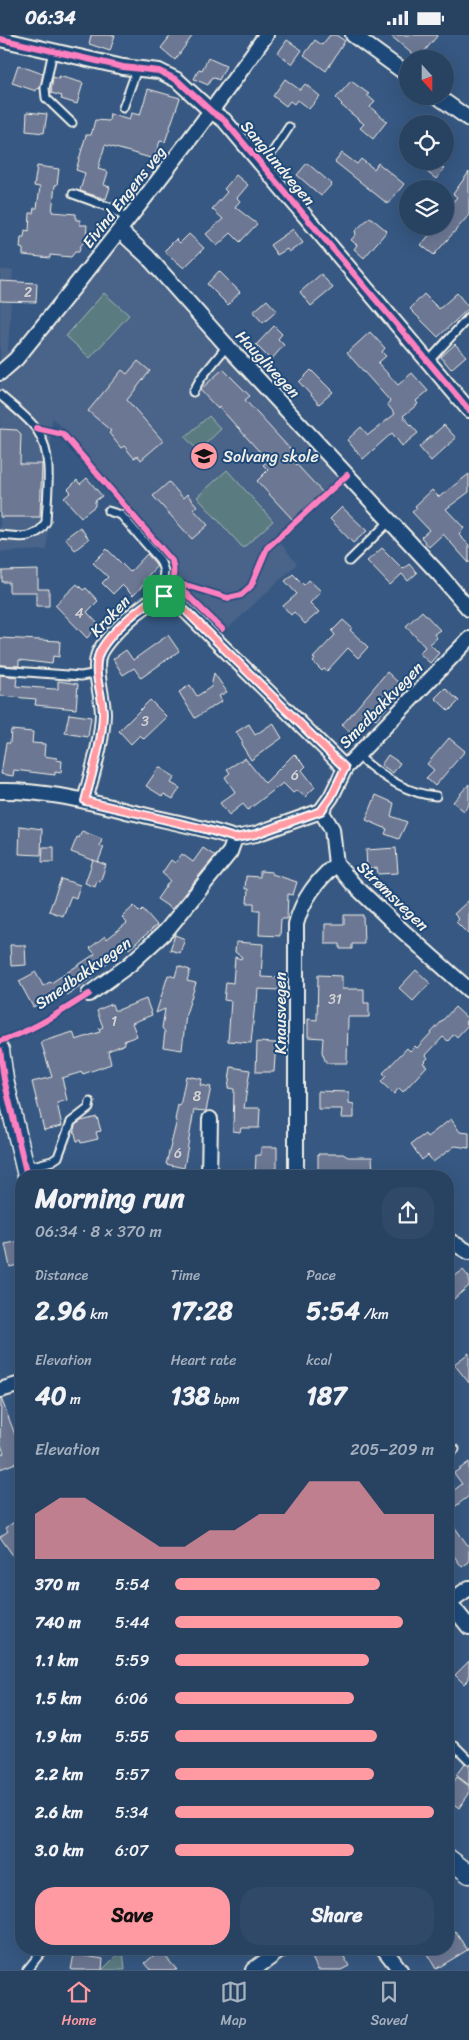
<!DOCTYPE html>
<html lang="en">
<head>
<meta charset="utf-8">
<style>
  body { margin:0; font-family:Sriracha,sans-serif; background:#304968; color:#f1f3f6; height:100vh; display:flex; flex-direction:column; font-size:19px; white-space:nowrap }
  * { box-sizing:border-box; margin:0 }
  p { font-size:16px; color:#a5b0be }
  .icon { flex:none; width:28px; height:28px; fill:none; stroke:currentColor; stroke-width:2; stroke-linecap:round; stroke-linejoin:round }
  .map { position:relative; flex:1; overflow:hidden }
  .side { position:absolute; left:15px; top:1135px; width:439px; height:785px; display:flex; flex-direction:column; background:#284262; border-radius:20px; box-shadow:0 5px 20px #0002,0 0 0 1px #445b77 }
  .side>* { flex:none }
  .needle { width:32px; rotate:159deg }
  .tools { position:absolute; left:399px; top:15px; display:grid; gap:10px }
  .tools a { display:grid; place-items:center; width:55px; height:55px; border-radius:50%; background:#284262; box-shadow:0 5px 20px #0002,0 0 0 1px #445b77; font-size:25px }
  .pin { position:absolute; display:grid; place-items:center; width:42px; height:42px; color:#fff; margin:-21px; border-radius:10px; box-shadow:0 2px 8px #0006 }
  .round { display:grid; place-items:center; flex:none; width:52px; height:52px; border-radius:20px; background:#304968 }
  .summary { display:flex; align-items:center; justify-content:space-between; height:85px; padding:0 20px }
  h1 { font-size:28px; font-weight:700; line-height:38px }
  .metrics { display:grid; grid-template-columns:repeat(3,1fr); gap:8px; height:85px; padding:5px 20px }
  .metrics div { display:grid; align-content:center }
  .metrics b { font-size:25px; font-weight:700 }
  .metrics small { font-size:14px; font-weight:400 }
  .metrics p { font-size:14px }
  .chart { height:140px; padding:10px 20px }
  .chart p { display:flex; justify-content:space-between }
  .chart svg { width:100%; height:90px; margin-top:5px; fill:#ff9aa2; opacity:.7 }
  .primary-button { display:flex; gap:10px; margin-top:auto; padding:10px 20px }
  .primary-button a { flex:1; height:58px; border-radius:20px; background:#ff9aa2; color:#111; font-size:20px; font-weight:700; line-height:58px; text-align:center }
  .primary-button a+a { background:#304968; color:#f1f3f6 }
  ul { padding:0 20px; list-style:none; font-size:16px }
  li { display:grid; grid-template-columns:80px 60px 1fr; align-items:center; height:38px }
  li i { height:12px; border-radius:6px; background:#ff9aa2 }
  .status { display:flex; justify-content:space-between; align-items:center; height:35px; padding:0 25px; background:#284262; direction:ltr }
  .status svg { height:14px; fill:currentColor }
  .dock { display:flex; justify-content:space-around; align-items:center; height:70px; border-top:1px solid #445b77; background:#284262; font-size:14px; color:#a5b0be }
  .dock a { display:grid; justify-items:center; gap:2px }
  .dock .on { color:#ff9aa2 }
  .map>svg:first-child { display:block }
</style>
</head>
<body>
<div class="status"><b>06:34</b><svg viewBox="0 0 49 12"><path d="M0 12V9h3v3zM5 12V6h3v6zM10 12V3h3v9zM15 12V0h3v12zM26 1h20v11H26zM47 4h2v5h-2z"/></svg></div>
<div class="map">
<svg width="469" height="1935" viewBox="0 0 469 1935">
  <rect width="100%" height="100%" fill="#365882"/>
  <filter id="ink" filterUnits="userSpaceOnUse"><feTurbulence type="fractalNoise" baseFrequency=".02" numOctaves="2"/><feDisplacementMap in="SourceGraphic" scale="10" xChannelSelector="R" yChannelSelector="G"/><feConvolveMatrix kernelMatrix="1 2 1 2 8 2 1 2 1" color-interpolation-filters="sRGB"/></filter>
  <g filter="url(#ink)">
    <path fill="#496489" d="M121,211L129,213L134,218L347,447L280,507L297,529L222,599L162,543L178,529L64,394L52,383L47,515L0,517V349L25,322L114,212Z
      M0,235H13L8,316L15,319L0,332Z"/>
    <path fill="#5a7b80" stroke="#a7b6b4" d="M104,258L129,280L90,323L66,301Z
      M209,381L221,394L198,416L185,402Z
      M227,435L273,486L243,513L197,462Z
      M123,1914L125,1935H102Z"/>
    <path fill="#6c7793" stroke="#f4f1e8" d="M91,0H115L110,16L89,9Z
      M171,0H193L175,25L161,13Z
      M330,0H336L345,6L326,36L304,20L315,5L322,10Z
      M390,0H438L418,24Z
      M287,5L302,15L292,29L278,18Z
      M208,23L226,31L219,45L212,42L208,50L194,44L199,34L202,35Z
      M18,30L43,39L40,54L37,53L36,56L12,48Z
      M59,41L83,48L77,69L61,64L62,61L51,58L53,42L59,44Z
      M285,44L300,55L305,49L320,61L309,74L297,65L294,69L290,66L286,71L273,61Z
      M351,46L369,59L367,60L375,67L370,72L387,86L373,104L360,93L364,89L341,70L342,69L336,63Z
      M148,54L180,63L165,107L160,106L154,124L105,110L98,134L108,137L104,150L110,152L106,164L80,156L85,138L76,135L86,100H91L95,85L109,86L110,79L129,85L131,78L140,80Z
      M27,77L47,79L44,98L26,96Z
      M342,118L357,129L361,124L374,134L378,128L404,149L388,169L335,127Z
      M413,126H434L444,134L436,144Z
      M307,128L332,149L321,161L297,140Z
      M37,131L59,134L57,150H55L52,177L76,179V185H80V190H87L86,204L80,212L79,217H75L71,222L50,220V223L23,220V214L20,213L21,202H24L25,195L29,196L30,178H33L34,173H37L40,152L34,151Z
      M469,137V180L434,220L421,210L437,191H445V176L457,162L453,159Z
      M236,140L248,150L237,163L240,166L235,172L257,189L240,207L231,198L217,211L206,199L223,184L212,174L227,157L224,154Z
      M370,182L387,196L364,223L354,214L357,210L351,205L356,199L355,196Z
      M293,194L303,208L289,217L287,214L277,220L270,210Z
      M189,199L204,213L184,233L164,216L176,204L180,208Z
      M219,236L240,257L228,270L207,249Z
      M321,239L333,253L311,271L300,257Z
      M0,246L37,248L36,267L0,266Z
      M457,258L469,273L438,302L410,274L424,259L439,274Z
      M267,265L277,276L263,288L253,277Z
      M274,291L282,299L278,304L284,310L271,325L256,310Z
      M370,297L385,313L382,317L386,321L378,328L398,350L412,338L428,356L416,366L418,369L403,381L418,398L402,411L392,398L363,424L347,405L361,392L368,400L395,379L387,369L390,366L347,318Z
      M455,309L466,321L451,334L441,322Z
      M138,326L150,336L127,365L163,406L141,425L138,421L134,423L124,411L121,413L109,398L111,396L88,376L122,335L127,339Z
      M223,334L250,361L245,365L292,416L288,420L324,459L294,486L257,446L268,435L263,430L268,426L219,372L218,374L200,355Z
      M311,335L333,357L319,369L299,347Z
      M444,390L456,403L431,426L419,412Z
      M0,394L17,395L21,399L20,429H42L40,482H0Z
      M469,439V457L446,474L464,493L459,500L469,510V528L443,499L429,512L421,502L429,495L412,477L417,473L415,471L432,455L439,462Z
      M87,443L102,461L95,466V471L81,482L64,463L71,457L68,454L77,445L80,449Z
      M169,447L183,463L187,459L197,471L193,474L208,490L192,504L153,461Z
      M342,472L367,496L353,508L330,484Z
      M80,492L89,504L75,515L65,503Z
      M382,513L403,534L409,529L417,538L408,546L402,539L390,550L367,526Z
      M107,514L130,537L147,519L155,528L157,531L143,546L145,548L133,561L122,550L113,559L102,548L108,542L93,528Z
      M38,535V554H49V571H36V557H9V547H2V536Z
      M293,539L304,550L309,545L321,556L310,568L319,577L305,589L294,577L291,580L283,571L297,559L285,546Z
      M77,549L83,555L86,553L98,566L87,577L99,590L87,603L55,570Z
      M422,576L440,595L434,599L437,603L430,609L439,618L430,628L419,618L425,612L406,591Z
      M343,585L352,593L350,595L368,612L358,623L348,613L327,636L324,634L322,636L313,627L315,624L313,623L335,600L332,596Z
      M168,600L179,616L141,643L134,633L123,640L113,624L126,615L133,625Z
      M0,603L60,606L59,622L53,621L52,629L19,625V631L0,630Z
      M387,637L401,650L384,669L387,672L376,685L373,681L354,701L342,690Z
      M214,638L227,657L219,661L222,666L195,683L179,657L190,650L197,661L211,652Z
      M0,640L17,642L16,651L54,654H58V646L78,649L76,674L35,670L36,664L0,661Z
      M445,653L459,666L449,676L435,663Z
      M150,665L167,682L144,704L140,700L131,709L119,696Z
      M69,679L91,682L88,702L65,698Z
      M273,688L282,703L251,725L241,709L243,708L236,697L249,689L255,700Z
      M11,695L33,697L32,708L45,709L44,721L57,723L56,725L62,726L61,738L55,737V740L14,735L13,741L1,739L6,708H10Z
      M449,703L465,716L435,751L426,743L434,735L427,729Z
      M294,719L306,731L302,735L315,752L305,762L297,755L293,758L283,748L248,775L243,769L229,780L220,768L235,757L225,742L230,738L227,734L245,723L265,748Z
      M388,720L400,728L393,738L381,730Z
      M159,732L175,742L171,748L180,753L173,764L164,759L162,761L146,751Z
      M469,749V770L464,776L453,767Z
      M376,760L394,768L391,781L407,787L399,804L385,799L387,794L366,785Z
      M20,791L42,794L41,820L19,819Z
      M82,796L102,804L100,811L104,812L98,827L71,817L77,802L79,803Z
      M43,812H54V827H42Z
      M203,813L215,821L172,874L157,864L170,845L162,838L171,825L175,828L182,819L193,827Z
      M396,813L398,838L378,839L377,833L367,834L366,815Z
      M93,825L106,830L100,847L97,846L95,852L85,848Z
      M260,836L272,837V839L297,847L293,860L288,859L287,884H281L280,901L259,900L260,875H254V868H247L248,854H245L246,841L260,842Z
      M61,844L80,850L76,863L71,861L63,881L49,876Z
      M469,865V900L456,887L459,884L454,879Z
      M134,871L140,877L143,874L157,890L129,914L127,912L93,939L94,941L67,960L64,955L33,972L19,946L36,937L43,951L50,947L51,948L95,919L90,913L105,901L107,904L127,888L122,882Z
      M344,880H363L364,909H352V914H340V909H325V889H344Z
      M175,900L185,904L180,918L170,915Z
      M236,907L263,909L261,942L280,943L279,955L258,954L257,968H255L251,1008L228,1006L231,966L224,965L226,947L233,948L235,922L241,924L242,922L235,917Z
      M10,910H25L26,930L11,931Z
      M178,931L190,935L187,946L196,948L186,979L182,1015L163,1012L165,997L162,993L165,974L156,978L168,940L175,942Z
      M416,935L430,948L413,966L399,953Z
      M318,940L342,941V954H364V968H369V982H348L347,1028H326L322,1017L323,1003L308,1002V984L317,985Z
      M146,964L152,980L132,988L137,1001L124,1006L125,1009L108,1016L111,1029L83,1039L82,1037L62,1043L67,1065L57,1068L62,1091L44,1095L32,1047L52,1042L41,1007L73,997L76,1005L100,997L99,994L103,992L97,976L100,974L112,969L114,975H118Z
      M455,972L468,984L465,987L468,990L457,1002L454,999L448,1006L443,1002L426,1020L428,1023L423,1028L427,1031L403,1057L399,1053L394,1059L381,1047L386,1041L383,1038L407,1013L410,1016L415,1011L417,1013Z
      M257,1007L276,1008L274,1037H256Z
      M231,1032L250,1035L244,1073H260L259,1093H241L240,1097L233,1096L234,1054L228,1053Z
      M186,1041L202,1044L200,1050L211,1052L206,1076L194,1075L184,1133L166,1129L177,1085H175L178,1070L180,1071Z
      M318,1056L349,1057V1068L354,1069V1083H341L342,1074H318Z
      M97,1082L101,1096L96,1097L98,1104L81,1108L80,1105L77,1106L74,1095L75,1090L81,1086Z
      M451,1084L460,1097L469,1098V1113L455,1111L433,1127L428,1120L422,1125L411,1109L425,1099L427,1102Z
      M261,1112H277V1134H273V1141H255L256,1120H261Z
      M318,1119H343L348,1122H372L373,1137L318,1138Z
      M21,1206V1229L10,1232L5,1209Z
      M448,1232L455,1241L463,1235L469,1242V1251L448,1269Z
      M469,1318V1348L454,1329Z
      M1,1363L21,1415V1426L0,1434V1419L4,1418L0,1407Z
      M469,1427V1461L448,1477V1460L462,1449L454,1438Z
      M21,1482V1532L0,1502L8,1496L6,1493Z
      M448,1483L469,1512V1527L462,1532L448,1513Z
      M469,1626V1644L464,1649L455,1640Z
      M465,1728L469,1730V1750L456,1740Z
      M457,1742L469,1751V1759L459,1773L448,1765V1755Z
      M456,1896L466,1914H469L436,1934L424,1914H448V1901Z
      M308,1914H322L324,1918L332,1914L336,1921L342,1918L349,1931L341,1935H318Z
      M160,1915L177,1935H151L145,1928Z
      M74,1919L103,1924L102,1935H71Z"/>
    <g fill="none" stroke-linecap="round" stroke-linejoin="round">
      <g stroke="#f4f1e8" stroke-width="11">
        <path id="service" d="M53,16L45,53L46,63L72,88
          M123,73L137,34
          M261,130L274,115L289,92
          M73,159L109,172L128,184
          M428,327L469,282
          M193,357L201,343L227,311
          M0,360C12,371 28,382 37,395C54,420 47,458 46,487C36,506 19,502 0,500
          M108,476L121,480L160,525L164,536L163,545L164,561
          M349,526L390,486
          M0,635L81,641L98,638
          M357,720C378,739 407,759 436,761
          M25,1133L52,1126L58,1122L71,1087L89,1073L90,1067
          M448,1420L455,1414
          M455,1711L469,1725
          M27,1935L44,1914"/>
      </g>
      <g stroke="#f4f1e8" stroke-width="18">
        <path id="minor" d="M353,0L408,40
          M0,4L123,32L159,36L177,45L212,77L224,85L469,375
          M437,61L469,84
          M120,196L147,221L227,311L439,539L469,574
          M0,338L16,324C102,218 187,112 266,0
          M0,756C46,755 90,767 135,778C168,786 202,792 235,803
          M85,766C92,738 102,708 103,679C103,662 94,637 98,622C102,605 147,564 164,561L179,569L345,733
          M321,776L332,794L336,829L354,850L395,889L469,955
          M89,959L129,930L166,896L230,817L235,803L256,799L321,776L331,762L345,733L469,604
          M209,1141L210,1084
          M296,1141V889C303,863 317,846 336,829
          M448,1205L469,1217
          M0,1355L21,1349
          M448,1566L469,1592
          M448,1568L469,1553
          M384,1914L400,1935
          M253,1935L282,1914"/>
      </g>
      <g stroke="#f4f1e8" stroke-width="21">
        <path id="tertiary" d="M0,1015L4,1044L27,1141
          M448,1823L469,1839"/>
      </g>
      <use href="#service" stroke="#1f4a7a" stroke-width="7"/>
      <use href="#minor" stroke="#1f4a7a" stroke-width="14"/>
      <use href="#tertiary" stroke="#1f4a7a" stroke-width="18"/>
      <g stroke="#1f4a7a" stroke-width="9">
        <path id="cycleway" d="M0,4L123,32L159,36L177,45L212,77L224,85L469,375
          M36,393L63,399L172,526C176,539 172,551 164,561
          M172,549L189,551L228,563L241,560L251,551L267,513L347,440
          M180,549L179,552L222,594
          M0,1006C33,996 60,977 89,959
          M0,1015L4,1044L27,1141"/>
      </g>
      <use href="#cycleway" stroke="#ff80c0" stroke-width="6"/>
    </g>
  </g>
  <g fill="none" stroke-linecap="round" stroke-linejoin="round" filter="url(#ink)">
    <g stroke="#fff" stroke-width="10">
      <path id="route" d="M164,561L179,569L345,733L331,762L321,776L256,799L235,803L205,794L85,766C92,738 102,708 103,679C103,661 93,639 98,622C102,604 146,564 164,561Z"/>
    </g>
    <use href="#route" stroke="#ff9aa2" stroke-width="6"/>
  </g>
  <defs>
    <g id="school-disc" transform="scale(1.4375)"><circle r="9.5" fill="#ff9aa2" stroke="#1f4a7a"/><path d="M0-5L7-2L0 1L-7-2ZM-4 1L0 2.5L4 1V4Q0 6-4 4Z" fill="#111"/></g>
  </defs>
  <g fill-rule="evenodd">
    <use href="#school-disc" x="204" y="421"/>
  </g>
  <g text-anchor="middle" dominant-baseline="central" stroke-width="4" stroke-linejoin="round" paint-order="stroke">
    <g font-size="14" fill="#d2d2d3">
      <text x="28" y="257">2</text>
      <text x="79" y="578">4</text>
      <text x="145" y="686">3</text>
      <text x="295" y="740">6</text>
      <text x="335" y="964">31</text>
      <text x="114" y="986">1</text>
      <text x="197" y="1061">8</text>
      <text x="178" y="1118">6</text>
    </g>
    <g font-size="16" fill="#f4f1e8" stroke="#1f4a7a">
      <text transform="translate(278 128) rotate(50)">Sanglundvegen</text>
      <text transform="translate(124 162) rotate(-52)">Eivind Engens veg</text>
      <text transform="translate(268 329) rotate(47)">Hauglivegen</text>
      <text transform="translate(110 581) rotate(-46)">Kroken</text>
      <text transform="translate(381 670) rotate(-46)">Smedbakkvegen</text>
      <text transform="translate(393 861) rotate(44)">Strømsvegen</text>
      <text transform="translate(83 938) rotate(-35)">Smedbakkvegen</text>
      <text transform="translate(280 978) rotate(-90)">Knausvegen</text>
    </g>
    <g font-size="16" fill="#f4f1e8" stroke="#1f4a7a" text-anchor="start">
      <text x="223" y="421">Solvang skole</text>
    </g>
  </g>
</svg>
<div class="tools">
<a><svg class="needle" viewBox="-14 -14 28 28"><path d="M0-13l5 13h-10z" fill="#e53935"/><path d="M0 13l5-13h-10z" fill="#a5b0be"/></svg></a>
<a><svg class="icon" aria-label="locate" viewBox="0 0 24 24"><circle cx="12" cy="12" r="6"/><path d="M12 2v4M12 18v4M2 12h4M18 12h4"/></svg></a>
<a><svg class="icon" aria-label="layers" viewBox="0 0 24 24"><path d="M12 4l9 5-9 5-9-5zM3 14l9 5 9-5"/></svg></a>
</div>
<div class="pin" style="left:164px;top:561px;background:#1e9e55"><svg class="icon" aria-label="arrive" viewBox="0 0 24 24"><path d="M6 21V4h12l-3 4 3 4H6"/></svg></div>
<section class="side">
<div class="summary"><div><h1>Morning run</h1><p>06:34 · 8 × 370 m</p></div><a class="round"><svg class="icon" aria-label="share" viewBox="0 0 24 24"><path d="M12 15V3M7 8l5-5 5 5M5 13v7h14v-7"/></svg></a></div>
<div class="metrics">
<div><p>Distance</p><b>2.96<small> km</small></b></div>
<div><p>Time</p><b>17:28</b></div>
<div><p>Pace</p><b>5:54<small> /km</small></b></div>
</div>
<div class="metrics">
<div><p>Elevation</p><b>40<small> m</small></b></div>
<div><p>Heart rate</p><b>138<small> bpm</small></b></div>
<div><p>kcal</p><b>187</b></div>
</div>
<div class="chart"><p><span>Elevation</span>205–209 m</p>
<svg viewBox="0 0 160 44" preserveAspectRatio="none"><path d="M0 44V22L10 14L20 14L30 22L40 30L50 38L60 38L70 30L80 30L90 22L100 22L110 6L120 6L130 6L140 22L150 22L160 22V44z"/></svg>
</div>
<ul>
<li><b>370 m</b>5:54<i style="width:79%"></i></li>
<li><b>740 m</b>5:44<i style="width:88%"></i></li>
<li><b>1.1 km</b>5:59<i style="width:75%"></i></li>
<li><b>1.5 km</b>6:06<i style="width:69%"></i></li>
<li><b>1.9 km</b>5:55<i style="width:78%"></i></li>
<li><b>2.2 km</b>5:57<i style="width:77%"></i></li>
<li><b>2.6 km</b>5:34<i style="width:100%"></i></li>
<li><b>3.0 km</b>6:07<i style="width:69%"></i></li>
</ul>
<div class="primary-button"><a>Save</a><a>Share</a></div>
</section>
</div>
<nav class="dock">
<a class="on"><svg class="icon" aria-label="home" viewBox="0 0 24 24"><path d="M3 11l9-7 9 7M6 9v11h12V9"/></svg>Home</a>
<a><svg class="icon" aria-label="map" viewBox="0 0 24 24"><path d="M3 6l6-2 6 2 6-2v14l-6 2-6-2-6 2zM9 4v14M15 6v14"/></svg>Map</a>
<a><svg class="icon" aria-label="saved" viewBox="0 0 24 24"><path d="M7 4h10v16l-5-4-5 4z"/></svg>Saved</a>
</nav>
</body>
</html>
